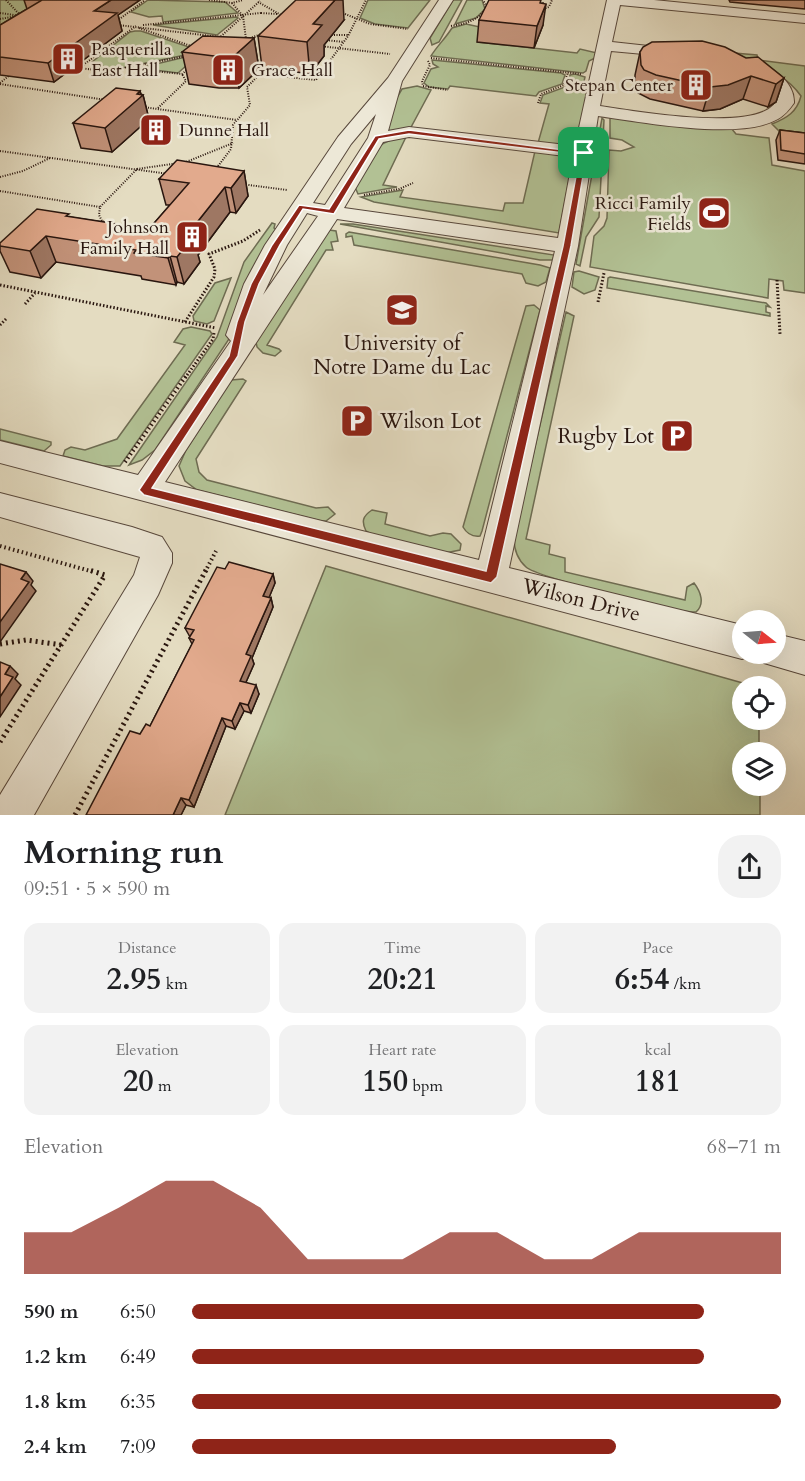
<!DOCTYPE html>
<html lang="en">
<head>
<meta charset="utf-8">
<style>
  body { margin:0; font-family:Cardo,serif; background:#f2f2f2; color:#202124; height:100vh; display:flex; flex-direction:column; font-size:22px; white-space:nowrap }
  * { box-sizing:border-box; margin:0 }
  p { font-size:20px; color:#757577 }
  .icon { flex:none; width:33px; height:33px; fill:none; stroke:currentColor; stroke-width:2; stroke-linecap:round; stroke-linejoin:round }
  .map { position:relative; height:815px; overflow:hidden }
  .panel { display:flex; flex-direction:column; background:#fff; flex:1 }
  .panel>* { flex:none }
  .needle { width:39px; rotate:107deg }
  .buttons { position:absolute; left:732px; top:610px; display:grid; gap:12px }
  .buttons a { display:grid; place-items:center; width:54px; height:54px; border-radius:50%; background:#fff; box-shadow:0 6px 24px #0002; font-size:30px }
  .pin { position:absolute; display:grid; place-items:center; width:51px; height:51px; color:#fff; margin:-26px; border-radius:12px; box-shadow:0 3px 9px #0006 }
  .round { display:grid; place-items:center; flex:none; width:63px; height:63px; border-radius:24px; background:#f2f2f2 }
  .overview { display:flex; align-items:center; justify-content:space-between; height:102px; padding:0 24px }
  h1 { font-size:33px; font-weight:600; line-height:45px }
  .figures { display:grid; grid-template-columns:repeat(3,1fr); gap:9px; height:102px; padding:6px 24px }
  .figures div { display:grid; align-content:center; border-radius:15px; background:#f2f2f2; text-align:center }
  .figures b { font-size:30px; font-weight:600 }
  .figures small { font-size:16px; font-weight:400 }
  .figures p { font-size:16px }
  .chart { height:168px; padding:12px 24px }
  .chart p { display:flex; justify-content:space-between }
  .chart svg { width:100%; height:108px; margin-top:6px; fill:#8f2418; opacity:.7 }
  ul { padding:0 24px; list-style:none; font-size:20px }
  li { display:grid; grid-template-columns:96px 72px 1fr; align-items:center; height:45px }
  li i { height:15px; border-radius:8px; background:#8f2418 }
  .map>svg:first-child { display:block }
</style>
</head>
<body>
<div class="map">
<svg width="805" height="815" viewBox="0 0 805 815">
  <rect width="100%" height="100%" fill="#e4dcc1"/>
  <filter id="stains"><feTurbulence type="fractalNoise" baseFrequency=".00333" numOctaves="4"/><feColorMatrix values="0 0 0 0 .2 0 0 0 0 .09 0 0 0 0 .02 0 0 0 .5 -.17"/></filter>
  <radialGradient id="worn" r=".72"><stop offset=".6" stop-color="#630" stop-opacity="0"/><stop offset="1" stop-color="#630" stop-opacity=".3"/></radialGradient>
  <path fill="#b2c194" stroke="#6e6c52" stroke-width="1.5" d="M0,0H46L0,29Z
    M148,0L225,2L238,13L163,22L162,16L149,17L131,12Z
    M368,0H430L408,28L375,24L360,18Z
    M453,0H462L439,42L432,45L430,38Z
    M467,0H482L485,9L476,18L455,24Z
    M238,18L217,35L153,25L237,17Z
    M466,24L480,27L478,42L577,53L580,49L597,53L595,58L589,61L586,71L583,73L431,56C437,46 445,39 452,28Z
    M135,31H141L198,50L195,53L112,70L92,62L130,32Z
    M734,53L757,55L758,60L805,66V140L786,138L772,124C787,118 797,112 801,96C785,73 759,65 734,53Z
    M194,55L196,57L178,73L139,68Z
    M432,60L561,73L565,75L562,84L539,92L536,96L450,86L448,89L429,87L424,83L431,69L438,67L433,64Z
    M575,74L585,77L583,86L587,94L576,145L538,143L549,104L540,103L543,95L565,87L574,86L569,82L570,75Z
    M417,86L431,90L410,129L383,132L388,113L402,89Z
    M610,117L731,128L736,134L769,138L772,165L805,171V293L784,290L783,281L769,279L768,298L590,267L594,236L604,226L607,218L609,150L621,151L634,147L622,140L610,138Z
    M602,118L604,120L599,217L586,237L580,266L576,264Z
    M406,137L383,185L397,187L358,194L355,187C370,159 371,140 406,137Z
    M535,151L562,155L572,164L559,233L374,202L361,197L403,190L400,197L503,211L505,203H523Z
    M272,223L275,224L274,228L279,232L249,280L229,339L155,450L142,460L129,465L217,337L244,262Z
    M340,224H353L554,255L553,260H540Z
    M329,230L336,231L338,241L331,242L333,250H326L267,345L279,349L281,351L275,356L263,353L257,347L256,342Z
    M349,232L540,265L550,268L546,282L538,286L526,283L522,274L354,245L352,236L346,237V234Z
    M579,271L599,277L595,290L584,294L572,287L574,272Z
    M610,277L766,303L770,307L766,306V312L770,313V316L607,288L608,278Z
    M231,278L214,321L207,324L194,321L193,316L215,283Z
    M534,305L540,310L482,531L480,536C472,537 467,534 463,527L526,306Z
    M566,312L574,316L526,539L550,545L549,554L565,558V572L685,600L687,587L694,583C701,592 705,604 696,612C681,614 537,577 526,567C517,559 514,549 514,538Z
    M191,327L210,331L212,334L120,466H103L63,456L65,450L71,447L85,450L117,439L185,345L174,342L183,329Z
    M243,379L246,381L196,459L199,472L207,480L316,508L328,507L335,514L326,521H321L197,490L185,481L179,466L186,450L231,380Z
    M0,429L51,442V445L44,451L0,440Z
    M372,510L387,513L385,524L430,536L443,533L451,534L461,544L460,550L445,553L371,534L366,531C361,521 363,516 372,510Z
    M326,566L757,687H742V720H759V753H742V786H760V815H225Z"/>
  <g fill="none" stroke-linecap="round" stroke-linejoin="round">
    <g stroke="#58483c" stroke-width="2">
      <path id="minor" d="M439,0H453L402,81L388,131L409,127L575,146L607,0H654L805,15V23L620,5L612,42L676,49L683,53L676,57L611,51L600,106C630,110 774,137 778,95L771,85L747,69L744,66L752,61C771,66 795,81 794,103C789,110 785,115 778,119C740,141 642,122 598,116L578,246L509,568L742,625V654H754L742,659L0,463V441L138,475L231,341L226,335L244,284L265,245L338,137L388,78ZM376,114L368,138L325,205L313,203L351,144ZM409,137L573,157L558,238L344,208L383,142ZM307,213L318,216L263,295L287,245ZM337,219L555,251L479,560L165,482Z
        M0,493L132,527L162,537L172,553V563L158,595L34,815H0V795L134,575L140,557L0,517Z
        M776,634L805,641V675L764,663L760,654H776Z"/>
    </g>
    <path stroke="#29160f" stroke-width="2" stroke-dasharray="1 1.5" stroke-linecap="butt" d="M6,0L20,15
      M209,0L232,3L243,0
      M258,2L281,15L280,17
      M232,3L243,16L246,39
      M543,9L549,7L552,0
      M0,13L21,16
      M261,13L277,14
      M345,14L370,24L408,29
      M0,19L17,16
      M117,21L145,0
      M118,25L220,37
      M143,25L261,13
      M451,26C466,24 479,20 487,7L483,0
      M139,28L194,47
      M329,35H348
      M219,38L260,1
      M245,40L264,33
      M324,40L344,42
      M320,46L390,54
      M431,58L581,74
      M428,61L430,65L422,81L423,86L448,90
      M78,68L107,71L187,56
      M79,68L136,26
      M132,69L182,74L188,69
      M0,83L11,74
      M0,84L106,100
      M538,103L541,94L564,85L568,72
      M143,107L237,120
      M158,108L186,81L182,74
      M0,151L169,174
      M215,170L231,149L233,125L250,105L247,87L260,74L316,80L348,36L366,0
      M0,177L23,171L50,158
      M241,184L287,190
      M0,191L100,207
      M364,195L399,189L413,183
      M103,223L99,215L100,207L137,169L186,162L233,143"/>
    <path stroke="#29160f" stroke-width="3" stroke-dasharray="1.5 2" stroke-linecap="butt" d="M102,221L104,224
      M777,280L780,334
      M0,285L216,328
      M598,302L604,273
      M25,304L35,293
      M185,322L214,277L215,269L209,254L243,241L260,230
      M0,325L7,318
      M185,378L213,339L214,333"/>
    <path stroke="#29160f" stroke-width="4" stroke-dasharray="1.5 3" stroke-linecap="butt" d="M125,462L186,376
      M0,546L94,572
      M205,572L216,551"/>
    <path stroke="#29160f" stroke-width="5" stroke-dasharray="2 4" stroke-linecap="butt" d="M0,644L26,640L62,645
      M0,742L105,575L89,570
      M75,815L206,570"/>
    <use href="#minor" fill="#ede8d7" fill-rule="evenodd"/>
  </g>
  <path fill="#c29279" stroke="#29160f" stroke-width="1.5" d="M24,0H140L118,15L122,31L54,82L0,75V25L27,9Z
    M729,0H805V9L730,2Z
    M543,3V25L534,48L477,42L479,20Z
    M344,20L324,45V56L310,74L262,67L258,36Z
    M254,38L259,69L239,88H219L189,84L182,52Z
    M640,52L784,78L776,102L768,107L743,99L720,109L703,111L650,99L638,93L635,88V75Z
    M140,91L141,94L143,95L149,119L112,152L81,148L73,123Z
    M780,130L805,133V164L778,160L776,140Z
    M244,171L248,196L236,213L230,212L198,255L200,262L184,284L177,282L176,285L142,279L141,276L56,262L41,278L10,272L0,251V243L70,217L149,229L170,205H166L159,179Z
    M225,569L273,574L275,583L269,597L271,598L273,607L252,658L254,664L246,682L259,694L251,713L244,711L235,729L226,726L194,807L186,805L181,815L140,734L150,726L192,644L189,638L190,637L185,628Z"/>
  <path fill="#9e7763" stroke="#29160f" stroke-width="1.5" d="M111,0H140L118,15L122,31L54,82L48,63L94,11Z
    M335,0H343L344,20L324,45V56L310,74L307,42L313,24Z
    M546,4L543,25L534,48L537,26Z
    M254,38L259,69L239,88L234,56Z
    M751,76L743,99L720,109L703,111L710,87Z
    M784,78L776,102L768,107L776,84Z
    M140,91L141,96L143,95L149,119L112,152L105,128Z
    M244,171L248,196L236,213L231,188Z
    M225,187L230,212L198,255L200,262L184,284L177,257L187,235Z
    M46,236L56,262L41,278L30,251Z
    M170,256L177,282L176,285L168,258Z
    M26,572L33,581L31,585L36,591L0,642V622L21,579Z
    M273,574L275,583L266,605L263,596Z
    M271,598L273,607L252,658L254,664L243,689L240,681L246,654Z
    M10,666L18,674L15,679L21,685L0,717V696L5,674Z
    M256,685L259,694L251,713L248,705Z
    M240,703L244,711L235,729L232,721Z
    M222,718L226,726L194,807L189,800Z
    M181,798L186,805L181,815H173Z"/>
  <path fill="#e2aa8d" stroke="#29160f" stroke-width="1.5" d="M42,0H111L94,11L117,13L48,63L0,57V25Z
    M296,0H335L313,24L322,25L307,42L258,36Z
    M489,0H541L540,3L546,4L537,26L479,20Z
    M203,36L254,38L234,56H214L182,52Z
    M702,41L725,47L746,58L758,57L784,78L776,84L751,76L728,85L710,87L656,75L644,70L641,65L640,52L643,47L652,42Z
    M116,88L140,91L137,94L143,95L105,128L73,123Z
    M780,130L805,133V154L781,150Z
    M177,160L244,171L231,188L225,187L187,235L194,236L177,257L170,256L168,258L134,253L136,250L46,236L30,251L0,246V243L37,209L69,214L66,216L149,229L189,183L159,179Z
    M229,562L273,574L263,596L271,598L246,654L251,656L240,681L256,685L248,705L240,703L232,721L222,718L189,800L181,798L173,815H86L130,731L140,734L146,724L150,726L194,640L189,638L194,630L185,628L217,567L225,569Z
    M0,564L26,572L21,579L29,582L0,622Z
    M0,662L10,666L5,674L13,677L0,697Z"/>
  <path fill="#8f2418" stroke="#fff" stroke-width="1.5" fill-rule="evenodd" d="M409,130L587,153L571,246L497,577L491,583L144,495L139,490L229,356L237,322L251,284L272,245L299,205L329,209L375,136ZM409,134L580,155L563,246L486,571L152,488L238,356L245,322L259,284L280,245L303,209L334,214L379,139Z"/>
  <defs>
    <g id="building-square" transform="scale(1.725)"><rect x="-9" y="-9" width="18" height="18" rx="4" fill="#8f2418" stroke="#ede8d7"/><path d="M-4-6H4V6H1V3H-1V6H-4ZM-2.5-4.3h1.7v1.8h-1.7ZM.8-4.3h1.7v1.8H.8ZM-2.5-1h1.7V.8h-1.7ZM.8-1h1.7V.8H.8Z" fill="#fff"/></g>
    <g id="stadium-square" transform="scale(1.725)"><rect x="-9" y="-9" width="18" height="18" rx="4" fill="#8f2418" stroke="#ede8d7"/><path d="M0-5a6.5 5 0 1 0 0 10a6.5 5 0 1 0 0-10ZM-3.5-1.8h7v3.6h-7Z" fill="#fff"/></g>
    <g id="university-square" transform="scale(1.725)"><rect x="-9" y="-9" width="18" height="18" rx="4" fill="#8f2418" stroke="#ede8d7"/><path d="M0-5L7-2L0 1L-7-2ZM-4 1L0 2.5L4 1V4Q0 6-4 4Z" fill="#fff"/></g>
    <g id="parking-square" transform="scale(1.725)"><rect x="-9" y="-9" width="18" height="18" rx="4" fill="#8f2418" stroke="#ede8d7"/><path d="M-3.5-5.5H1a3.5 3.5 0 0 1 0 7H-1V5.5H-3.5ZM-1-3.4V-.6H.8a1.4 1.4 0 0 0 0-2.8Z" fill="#fff"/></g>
  </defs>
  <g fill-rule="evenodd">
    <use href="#building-square" x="68" y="59"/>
    <use href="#building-square" x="228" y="70"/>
    <use href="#building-square" x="696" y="85"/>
    <use href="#building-square" x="156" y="130"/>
    <use href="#stadium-square" x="714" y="213"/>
    <use href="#building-square" x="192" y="237"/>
    <use href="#university-square" x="402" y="310"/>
    <use href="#parking-square" x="357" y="421"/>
    <use href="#parking-square" x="677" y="436"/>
  </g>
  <g text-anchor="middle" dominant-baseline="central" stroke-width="5" stroke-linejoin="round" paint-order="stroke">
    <g font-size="18" fill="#29160f" stroke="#ede8d7" text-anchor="start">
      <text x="91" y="49">Pasquerilla<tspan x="91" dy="21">East Hall</tspan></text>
      <text x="251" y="70">Grace Hall</text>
      <text x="673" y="85" text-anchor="end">Stepan Center</text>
      <text x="179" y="130">Dunne Hall</text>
      <text x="691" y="203" text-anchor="end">Ricci Family<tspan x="691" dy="21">Fields</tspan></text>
      <text x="169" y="227" text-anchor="end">Johnson<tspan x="169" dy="21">Family Hall</tspan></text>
    </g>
    <g font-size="21" fill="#29160f" stroke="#ede8d7">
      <text x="402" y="343">University of<tspan x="402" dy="24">Notre Dame du Lac</tspan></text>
      <text x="380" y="421" text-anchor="start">Wilson Lot</text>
      <text x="654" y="436" text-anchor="end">Rugby Lot</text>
    </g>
    <g font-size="21" fill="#29160f" stroke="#ede8d7">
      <text transform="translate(581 600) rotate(14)">Wilson Drive</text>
    </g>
  </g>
  <rect width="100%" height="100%" filter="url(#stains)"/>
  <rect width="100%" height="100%" fill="url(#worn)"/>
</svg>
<div class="buttons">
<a><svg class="needle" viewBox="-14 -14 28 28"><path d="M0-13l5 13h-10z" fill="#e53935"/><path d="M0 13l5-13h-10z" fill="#757577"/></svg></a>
<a><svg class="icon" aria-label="locate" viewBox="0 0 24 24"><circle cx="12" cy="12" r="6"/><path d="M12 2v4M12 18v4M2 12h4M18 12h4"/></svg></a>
<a><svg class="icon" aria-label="layers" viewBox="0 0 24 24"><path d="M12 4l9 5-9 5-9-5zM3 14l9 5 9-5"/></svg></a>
</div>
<div class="pin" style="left:584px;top:153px;background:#1e9e55"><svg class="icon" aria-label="arrive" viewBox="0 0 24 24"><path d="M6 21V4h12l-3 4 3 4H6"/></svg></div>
</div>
<section class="panel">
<div class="overview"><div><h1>Morning run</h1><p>09:51 · 5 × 590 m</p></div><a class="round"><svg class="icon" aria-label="share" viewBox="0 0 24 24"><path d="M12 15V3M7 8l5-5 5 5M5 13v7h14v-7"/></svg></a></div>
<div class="figures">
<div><p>Distance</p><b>2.95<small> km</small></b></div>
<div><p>Time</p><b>20:21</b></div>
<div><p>Pace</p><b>6:54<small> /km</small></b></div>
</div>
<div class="figures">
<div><p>Elevation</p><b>20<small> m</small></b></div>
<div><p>Heart rate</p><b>150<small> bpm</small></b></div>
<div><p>kcal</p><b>181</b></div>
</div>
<div class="chart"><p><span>Elevation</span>68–71 m</p>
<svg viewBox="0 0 160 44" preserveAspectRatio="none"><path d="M0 44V27L10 27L20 17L30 6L40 6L50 17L60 38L70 38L80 38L90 27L100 27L110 38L120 38L130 27L140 27L150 27L160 27V44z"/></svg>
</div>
<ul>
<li><b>590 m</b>6:50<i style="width:87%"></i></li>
<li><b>1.2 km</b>6:49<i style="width:87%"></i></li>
<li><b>1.8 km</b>6:35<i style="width:100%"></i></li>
<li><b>2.4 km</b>7:09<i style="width:72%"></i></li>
</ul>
</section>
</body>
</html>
